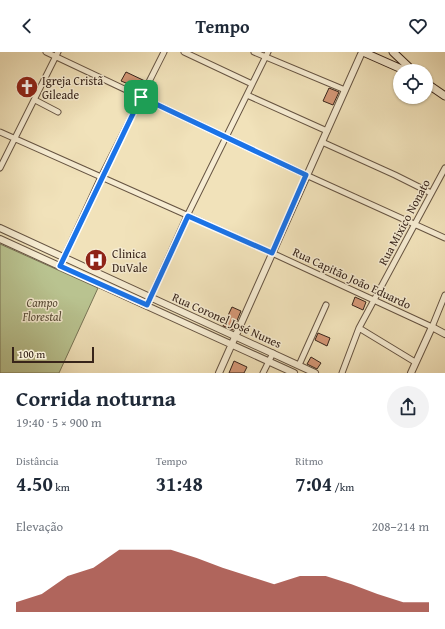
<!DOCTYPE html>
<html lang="pt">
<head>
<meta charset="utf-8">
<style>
  body { margin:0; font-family:"Gentium Book Plus",serif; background:#f2f2f3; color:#1f2937; height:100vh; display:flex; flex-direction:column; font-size:15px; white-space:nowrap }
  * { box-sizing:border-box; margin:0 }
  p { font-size:13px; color:#747a83 }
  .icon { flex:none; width:22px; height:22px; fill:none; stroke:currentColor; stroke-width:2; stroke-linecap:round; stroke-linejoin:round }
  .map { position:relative; height:321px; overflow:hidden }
  .panel { display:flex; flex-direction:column; background:#fff; flex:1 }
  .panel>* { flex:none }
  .tools { position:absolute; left:393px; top:12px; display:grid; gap:8px }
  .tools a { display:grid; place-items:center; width:40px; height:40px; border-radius:50%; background:#fff; box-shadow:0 1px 3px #0004; font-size:20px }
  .scale { position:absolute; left:12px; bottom:10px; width:82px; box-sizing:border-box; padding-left:4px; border:2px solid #37241a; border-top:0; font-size:11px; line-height:14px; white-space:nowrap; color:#37241a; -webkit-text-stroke:3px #f6ecd2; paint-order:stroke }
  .pin { position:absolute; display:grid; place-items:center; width:34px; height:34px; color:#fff; margin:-17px; border-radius:8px; box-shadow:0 2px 6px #0006 }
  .round { display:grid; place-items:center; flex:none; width:42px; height:42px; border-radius:21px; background:#f2f2f3 }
  .overview { display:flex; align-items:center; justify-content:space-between; height:68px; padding:0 16px }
  h1 { font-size:22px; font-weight:700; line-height:30px }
  .stats { display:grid; grid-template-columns:repeat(3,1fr); gap:6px; height:68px; padding:4px 16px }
  .stats div { display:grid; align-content:center }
  .stats b { font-size:20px; font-weight:700 }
  .stats small { font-size:11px; font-weight:400 }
  .stats p { font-size:11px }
  .chart { height:112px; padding:8px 16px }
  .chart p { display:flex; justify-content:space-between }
  .chart svg { width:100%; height:72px; margin-top:4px; fill:#8f2418; opacity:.7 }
  header { display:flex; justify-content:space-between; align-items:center; height:52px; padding:0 16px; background:#fff; font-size:18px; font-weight:700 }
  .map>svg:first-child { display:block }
</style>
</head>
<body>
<header><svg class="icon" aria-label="back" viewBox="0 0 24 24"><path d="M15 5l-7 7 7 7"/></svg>Tempo<svg class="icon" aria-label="heart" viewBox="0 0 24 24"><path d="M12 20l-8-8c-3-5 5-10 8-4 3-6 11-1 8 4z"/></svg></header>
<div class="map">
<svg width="445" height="321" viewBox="0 0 445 321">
  <rect width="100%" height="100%" fill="#f1e2ba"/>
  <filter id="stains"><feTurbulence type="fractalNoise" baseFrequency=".005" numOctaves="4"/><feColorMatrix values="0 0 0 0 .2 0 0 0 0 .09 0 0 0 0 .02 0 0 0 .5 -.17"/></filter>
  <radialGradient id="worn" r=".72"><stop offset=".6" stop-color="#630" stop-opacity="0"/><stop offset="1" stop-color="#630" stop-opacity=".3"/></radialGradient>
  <path fill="#b9c390" stroke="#787455" d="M0,192L98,236L59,321H0Z"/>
  <path fill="#d49776" stroke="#37241a" d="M126,20L145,29L141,37L121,29Z
    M329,36L339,40L333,53L323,49Z
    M355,245L366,250L363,258L352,253Z
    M232,255L241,259L233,278L223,274Z
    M318,281L330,286L327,294L315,288Z
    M311,305L321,311L317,317L307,312Z
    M234,309L247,315L244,321H229Z"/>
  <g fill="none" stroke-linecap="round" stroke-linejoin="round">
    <g stroke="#665442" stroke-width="7">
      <path id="minor" d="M46,0L306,123L445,186
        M184,0L252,32
        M254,0L345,38
        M247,43L327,79
        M35,48L58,60
        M0,80L272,201L432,275L445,243
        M322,90L395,123L431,141
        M0,116L58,0
        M60,214L101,125L164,0
        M147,253L187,164L268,0
        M359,276L415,310
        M299,313L326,253
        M263,321L273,301
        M342,321L359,276L445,116"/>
    </g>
    <g stroke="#665442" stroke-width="8">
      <path id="tertiary" d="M0,176L315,321
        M0,187L294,321
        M219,321L362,0
        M411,321L432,275L445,282"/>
    </g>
    <g stroke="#37241a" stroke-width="9">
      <path id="secondary" d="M363,0L406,19
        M393,0L413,19
        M426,31L445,44"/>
    </g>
    <use href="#minor" stroke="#f6ecd2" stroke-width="5"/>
    <use href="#tertiary" stroke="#f6ecd2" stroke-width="6"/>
    <use href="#secondary" stroke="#f6ecd2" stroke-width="7"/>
  </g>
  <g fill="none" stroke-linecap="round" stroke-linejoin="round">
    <g stroke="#fff" stroke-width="8">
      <path id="route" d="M141,45L306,123L272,201L188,164L147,253L60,214Z"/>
    </g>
    <use href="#route" stroke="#1a73e8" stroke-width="5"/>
  </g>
  <defs>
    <g id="church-disc" transform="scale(1.15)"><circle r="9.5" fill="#8f2418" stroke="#f6ecd2"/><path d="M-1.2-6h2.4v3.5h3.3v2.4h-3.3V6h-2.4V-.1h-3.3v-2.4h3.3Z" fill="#fff"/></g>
    <g id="hospital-disc" transform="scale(1.15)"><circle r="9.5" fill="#8f2418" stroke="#f6ecd2"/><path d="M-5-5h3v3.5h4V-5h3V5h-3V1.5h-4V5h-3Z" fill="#fff"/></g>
  </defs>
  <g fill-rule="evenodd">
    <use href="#church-disc" x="27" y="35"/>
    <use href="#hospital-disc" x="96" y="208"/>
  </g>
  <g text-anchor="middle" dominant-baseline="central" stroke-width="3" stroke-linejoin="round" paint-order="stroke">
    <g font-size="12" fill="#37241a" stroke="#f6ecd2" text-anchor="start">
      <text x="42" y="28">Igreja Cristã<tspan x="42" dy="14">Gileade</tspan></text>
      <text x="112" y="201">Clinica<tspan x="112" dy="14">DuVale</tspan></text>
    </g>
    <g font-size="12" fill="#37241a" stroke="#f6ecd2">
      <text transform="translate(404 170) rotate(-62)">Rua Mixico Nonato</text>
      <text transform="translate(352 226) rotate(25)">Rua Capitão João Eduardo</text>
      <text transform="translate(227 268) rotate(24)">Rua Coronel José Nunes</text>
    </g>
    <g font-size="12" font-style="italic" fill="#584c38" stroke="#f6ecd2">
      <text x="42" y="250">Campo<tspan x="42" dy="14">Florestal</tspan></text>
    </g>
  </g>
  <rect width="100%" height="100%" filter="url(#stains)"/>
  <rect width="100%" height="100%" fill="url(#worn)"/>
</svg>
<div class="tools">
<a><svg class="icon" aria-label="locate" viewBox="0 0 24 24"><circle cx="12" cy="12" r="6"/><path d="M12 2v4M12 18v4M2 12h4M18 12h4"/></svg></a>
</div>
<div class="scale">100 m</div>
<div class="pin" style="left:141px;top:45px;background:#1e9e55"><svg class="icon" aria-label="arrive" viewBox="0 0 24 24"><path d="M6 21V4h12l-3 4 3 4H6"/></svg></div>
</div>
<section class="panel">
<div class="overview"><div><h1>Corrida noturna</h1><p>19:40 · 5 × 900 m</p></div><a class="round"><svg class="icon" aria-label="share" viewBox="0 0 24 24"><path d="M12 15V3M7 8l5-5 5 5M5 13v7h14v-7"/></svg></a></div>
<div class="stats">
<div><p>Distância</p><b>4.50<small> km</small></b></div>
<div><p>Tempo</p><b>31:48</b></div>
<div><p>Ritmo</p><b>7:04<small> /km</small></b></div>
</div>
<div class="chart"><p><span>Elevação</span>208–214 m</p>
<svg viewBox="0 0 160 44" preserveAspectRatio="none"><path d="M0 44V38L10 33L20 22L30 17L40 6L50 6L60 6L70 11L80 17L90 22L100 27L110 22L120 22L130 27L140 33L150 38L160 38V44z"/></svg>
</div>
</section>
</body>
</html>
